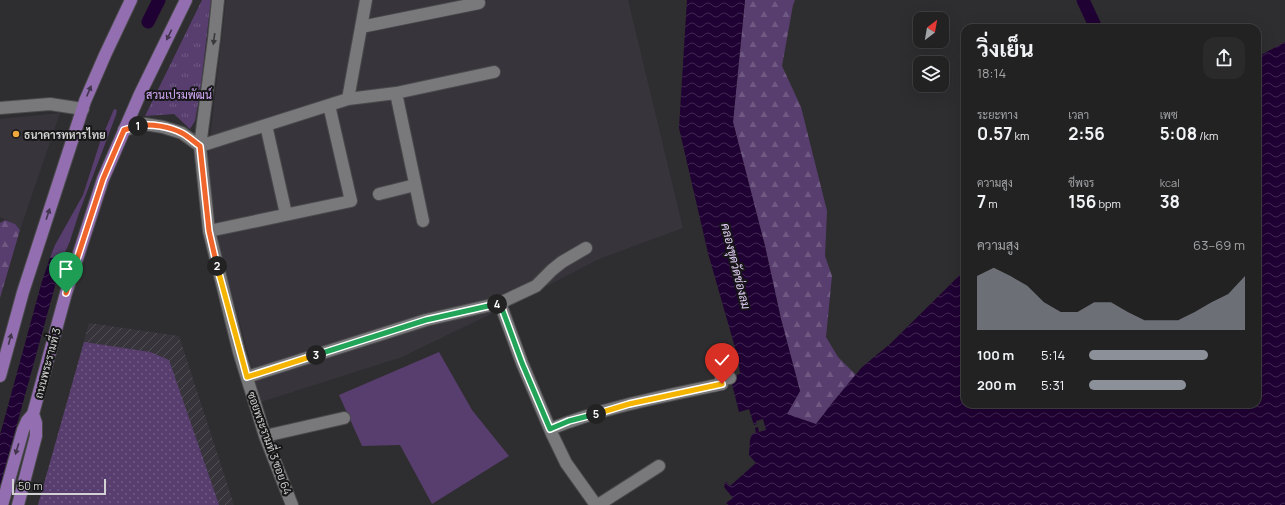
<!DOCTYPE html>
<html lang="th">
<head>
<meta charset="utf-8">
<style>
  body { margin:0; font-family:Manrope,Sarabun,sans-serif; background:#2a2a2b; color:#f1f3f6; height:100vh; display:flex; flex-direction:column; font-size:15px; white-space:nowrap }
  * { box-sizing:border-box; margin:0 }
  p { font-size:13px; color:#a2a4a6 }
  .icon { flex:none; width:22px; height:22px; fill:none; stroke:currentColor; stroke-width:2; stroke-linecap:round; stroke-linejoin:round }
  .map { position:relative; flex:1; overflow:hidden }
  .panel { position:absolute; left:961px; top:24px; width:300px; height:384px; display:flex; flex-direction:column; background:#222223; border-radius:12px; box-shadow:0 4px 16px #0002,0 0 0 1px #3f3f41 }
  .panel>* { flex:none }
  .needle { width:26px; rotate:31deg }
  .fabs { position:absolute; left:913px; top:12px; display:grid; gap:8px }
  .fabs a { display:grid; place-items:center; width:36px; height:36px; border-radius:8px; background:#222223; box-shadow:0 4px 16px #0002,0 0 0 1px #3f3f41; font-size:20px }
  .scale { position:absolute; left:12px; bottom:10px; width:94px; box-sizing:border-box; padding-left:4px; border:2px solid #d1d1d2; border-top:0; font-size:11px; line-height:14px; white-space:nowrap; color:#d1d1d2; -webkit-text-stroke:3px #161617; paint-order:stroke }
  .pin { position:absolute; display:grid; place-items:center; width:34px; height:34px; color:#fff; margin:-41px -17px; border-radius:50% 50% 50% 0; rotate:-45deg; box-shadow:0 0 4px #0007 }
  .pin .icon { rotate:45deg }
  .km { position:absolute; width:20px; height:20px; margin:-10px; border-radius:50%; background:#222; color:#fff; font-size:11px; line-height:20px; text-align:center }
  .round { display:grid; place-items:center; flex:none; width:42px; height:42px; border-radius:12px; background:#2a2a2b }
  .summary { display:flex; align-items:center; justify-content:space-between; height:68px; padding:0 16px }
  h1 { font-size:22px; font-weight:700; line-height:30px }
  .metrics { display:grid; grid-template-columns:repeat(3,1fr); gap:6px; height:68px; padding:4px 16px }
  .metrics div { display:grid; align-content:center }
  .metrics b { font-size:17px; font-weight:700 }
  .metrics small { font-size:11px; font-weight:400 }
  .metrics p { font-size:11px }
  .chart { height:112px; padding:8px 16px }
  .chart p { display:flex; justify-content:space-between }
  .chart svg { width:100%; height:72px; margin-top:4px; fill:#8c9099; opacity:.7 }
  ul { padding:0 16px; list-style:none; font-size:13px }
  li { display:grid; grid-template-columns:64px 48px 1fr; align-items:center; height:30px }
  li i { height:10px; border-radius:5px; background:#8c9099 }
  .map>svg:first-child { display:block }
</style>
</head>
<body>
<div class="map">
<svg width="1285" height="505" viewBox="0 0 1285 505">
  <defs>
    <pattern id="industrial-furrows" width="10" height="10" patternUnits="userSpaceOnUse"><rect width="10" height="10" fill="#38343c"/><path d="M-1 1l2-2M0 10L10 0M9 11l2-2" fill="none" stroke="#545057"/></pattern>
    <pattern id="grass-dots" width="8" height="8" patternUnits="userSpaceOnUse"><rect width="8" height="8" fill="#583e6e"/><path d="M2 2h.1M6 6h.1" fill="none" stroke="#6f5982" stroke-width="1.8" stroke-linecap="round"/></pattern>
    <pattern id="forest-firs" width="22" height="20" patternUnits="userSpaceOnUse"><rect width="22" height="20" fill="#583e6e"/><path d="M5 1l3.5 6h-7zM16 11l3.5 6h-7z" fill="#6f5982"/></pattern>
    <pattern id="park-tufts" width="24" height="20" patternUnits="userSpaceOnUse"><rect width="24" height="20" fill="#583e6e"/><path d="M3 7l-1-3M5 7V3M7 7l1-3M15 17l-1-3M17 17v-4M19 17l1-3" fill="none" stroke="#6f5982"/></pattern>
    <pattern id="water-waves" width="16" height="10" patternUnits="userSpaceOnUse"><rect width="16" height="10" fill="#200133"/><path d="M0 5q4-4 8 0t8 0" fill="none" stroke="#3f2550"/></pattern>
  </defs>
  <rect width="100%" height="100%" fill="#2e2d2f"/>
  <path fill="#38343c" d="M226,0H628L683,228L599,259L518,301L402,357L261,402L219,245L207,166Z
    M60,113L20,230L15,224L0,217V119Z"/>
  <path fill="url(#industrial-furrows)" d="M89,323L179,336L234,505H38Z"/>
  <path fill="url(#grass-dots)" d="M84,342L150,352L169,360L219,505H38Z"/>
  <path fill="url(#forest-firs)" d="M745,0H795L793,5L782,66L801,107L827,211L825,256L832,276L826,337L838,357L856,375L833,402L816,425L787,414L800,391L781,319L765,246L733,122Z
    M5,220L15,224L20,230L0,298V223Z"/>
  <path fill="url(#park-tufts)" d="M202,0H211L200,92L195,121L190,129L174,114L145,116Z"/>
  <path fill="#583e6e" d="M114,109L117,110L116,115L79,213L70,241L63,257L50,258L55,245L83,195L100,142Z
    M439,352L472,410L509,456L432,504L400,445L362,446L339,395Z"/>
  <path fill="url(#water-waves)" d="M687,0H745L733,122L765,246L781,319L800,391L787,414L816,424L833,402L862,367L890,344L965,270V404H1257V59L1261,55L1285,42V505H728L726,503L733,498L724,487L725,485L724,484L726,482L730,486L756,463L749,455L750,440L752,434L756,433L755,428L758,427L759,432L766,430L763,419L756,421L757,424L754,425L749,409L739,412L730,376L740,374L738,358L708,253L679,128Z
    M63,257L0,486V435L42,281L50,258Z"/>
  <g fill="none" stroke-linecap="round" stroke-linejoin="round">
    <path stroke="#200133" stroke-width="13" d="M1083,0L1096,28
      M148,22L159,0"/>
    <g stroke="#4a4a4c" stroke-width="14">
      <path id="minor" d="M218,0L214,39L200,146L209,231L239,352L265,436L292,505
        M361,27L479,3L478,0
        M396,93L423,221
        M348,99L366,0
        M0,108L50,104L83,109
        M266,125L286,214
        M124,130L145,124L163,127L182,133L200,146
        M200,146L348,99L396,93L494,72
        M379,194L415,185
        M209,231L351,201L329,105
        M500,303L536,286L552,270L562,262L586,248
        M247,377L426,320L500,303L522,363L552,434L566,463L596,505
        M550,429C605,407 664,396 722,384L721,379L730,378
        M265,436L344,418
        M598,505L659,466"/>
    </g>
    <g stroke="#4a4a4c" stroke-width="14">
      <path id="major" d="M0,376L23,292L85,101L105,55L131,0
        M2,505L23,430L27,421L33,414L66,293L103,179L140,94L186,0
        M18,505L36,436V423L33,414"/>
    </g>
    <use href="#minor" stroke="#79787a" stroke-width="12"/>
    <use href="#major" stroke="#936fb1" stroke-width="12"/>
  </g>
  <defs><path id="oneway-solid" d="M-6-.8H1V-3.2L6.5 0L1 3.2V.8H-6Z"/></defs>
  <g fill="#42354d">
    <use href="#oneway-solid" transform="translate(169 35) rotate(116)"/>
    <use href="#oneway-solid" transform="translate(89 91) rotate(-67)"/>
    <use href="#oneway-solid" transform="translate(48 214) rotate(-72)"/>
    <use href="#oneway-solid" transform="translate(10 339) rotate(-75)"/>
    <use href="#oneway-solid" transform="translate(17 449) rotate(107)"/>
  </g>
  <use fill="#39383a" href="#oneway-solid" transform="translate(214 39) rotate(97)"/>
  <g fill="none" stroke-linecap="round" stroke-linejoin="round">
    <g stroke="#fff" stroke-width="8">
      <path id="split-1" d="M66,293L103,179L124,130L138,126"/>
    </g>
    <g stroke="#fff" stroke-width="8">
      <path id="split-2" d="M138,126C150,123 171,127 182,133C188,136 194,142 200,146L209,231L217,266"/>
    </g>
    <g stroke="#fff" stroke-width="8">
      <path id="split-3" d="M217,266L247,377L316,355"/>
    </g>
    <g stroke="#fff" stroke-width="8">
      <path id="split-4" d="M316,355L426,320L497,304"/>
    </g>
    <g stroke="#fff" stroke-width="8">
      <path id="split-5" d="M497,304L500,303L522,363L550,429L569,421L596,414"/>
    </g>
    <g stroke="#fff" stroke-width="8">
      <path id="split-6" d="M596,414L629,404L722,384"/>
    </g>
    <use href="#split-1" stroke="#f0652b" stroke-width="5"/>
    <use href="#split-2" stroke="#f0652b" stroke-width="5"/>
    <use href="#split-3" stroke="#f5b400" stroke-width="5"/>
    <use href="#split-4" stroke="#22a559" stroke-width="5"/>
    <use href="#split-5" stroke="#22a559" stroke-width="5"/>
    <use href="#split-6" stroke="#f5b400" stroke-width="5"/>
  </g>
  <circle fill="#efa73e" stroke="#161617" stroke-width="1.5" cx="16" cy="134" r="4"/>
  <g text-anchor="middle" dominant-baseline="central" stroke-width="4" stroke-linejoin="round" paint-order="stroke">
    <g font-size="11" fill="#d6acfc" stroke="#161617">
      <text x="179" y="94">สวนเปรมพัฒน์</text>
    </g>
    <g font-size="11" font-weight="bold" fill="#d1d1d2" stroke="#161617" text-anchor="start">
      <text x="24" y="134">ธนาคารทหารไทย</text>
    </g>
    <g font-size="11" fill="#d1d1d2" stroke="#161617">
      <text transform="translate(47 363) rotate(-75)">ถนนพระรามที่ 3</text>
      <text transform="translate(270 443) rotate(70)">ซอยพระรามที่ 3 ซอย 64</text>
    </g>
    <g font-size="12" font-style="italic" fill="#e3cef7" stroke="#161617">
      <text transform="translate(736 266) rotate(76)">คลองขุดวัดช่องลม</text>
    </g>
  </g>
</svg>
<div class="fabs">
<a><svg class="needle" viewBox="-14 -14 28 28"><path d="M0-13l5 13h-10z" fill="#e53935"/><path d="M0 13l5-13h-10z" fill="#a2a4a6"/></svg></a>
<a><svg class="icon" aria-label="layers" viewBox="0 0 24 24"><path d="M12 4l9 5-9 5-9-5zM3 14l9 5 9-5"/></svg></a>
</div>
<div class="scale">50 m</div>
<div class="pin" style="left:66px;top:293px;background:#1e9e55"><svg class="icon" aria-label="arrive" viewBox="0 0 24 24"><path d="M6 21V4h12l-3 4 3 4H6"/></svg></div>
<div class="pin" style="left:722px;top:384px;background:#d93025"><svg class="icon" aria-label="check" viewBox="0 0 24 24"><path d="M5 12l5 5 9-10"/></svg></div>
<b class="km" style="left:138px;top:126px">1</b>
<b class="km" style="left:217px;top:266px">2</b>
<b class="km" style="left:316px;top:355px">3</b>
<b class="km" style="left:497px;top:304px">4</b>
<b class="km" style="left:596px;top:414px">5</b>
<section class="panel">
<div class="summary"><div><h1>วิ่งเย็น</h1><p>18:14</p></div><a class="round"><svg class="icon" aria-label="share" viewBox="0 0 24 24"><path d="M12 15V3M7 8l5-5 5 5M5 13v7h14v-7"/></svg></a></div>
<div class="metrics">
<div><p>ระยะทาง</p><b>0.57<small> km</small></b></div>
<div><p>เวลา</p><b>2:56</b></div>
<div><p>เพซ</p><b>5:08<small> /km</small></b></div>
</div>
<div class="metrics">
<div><p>ความสูง</p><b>7<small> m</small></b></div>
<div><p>ชีพจร</p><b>156<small> bpm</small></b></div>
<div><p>kcal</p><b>38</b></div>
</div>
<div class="chart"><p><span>ความสูง</span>63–69 m</p>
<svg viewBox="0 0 160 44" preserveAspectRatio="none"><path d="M0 44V11L10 6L20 11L30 17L40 27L50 33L60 33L70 27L80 27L90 33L100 38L110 38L120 38L130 33L140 27L150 22L160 11V44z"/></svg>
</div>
<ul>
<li><b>100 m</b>5:14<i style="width:76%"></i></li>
<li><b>200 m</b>5:31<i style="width:62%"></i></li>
</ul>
</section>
</div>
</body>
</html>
